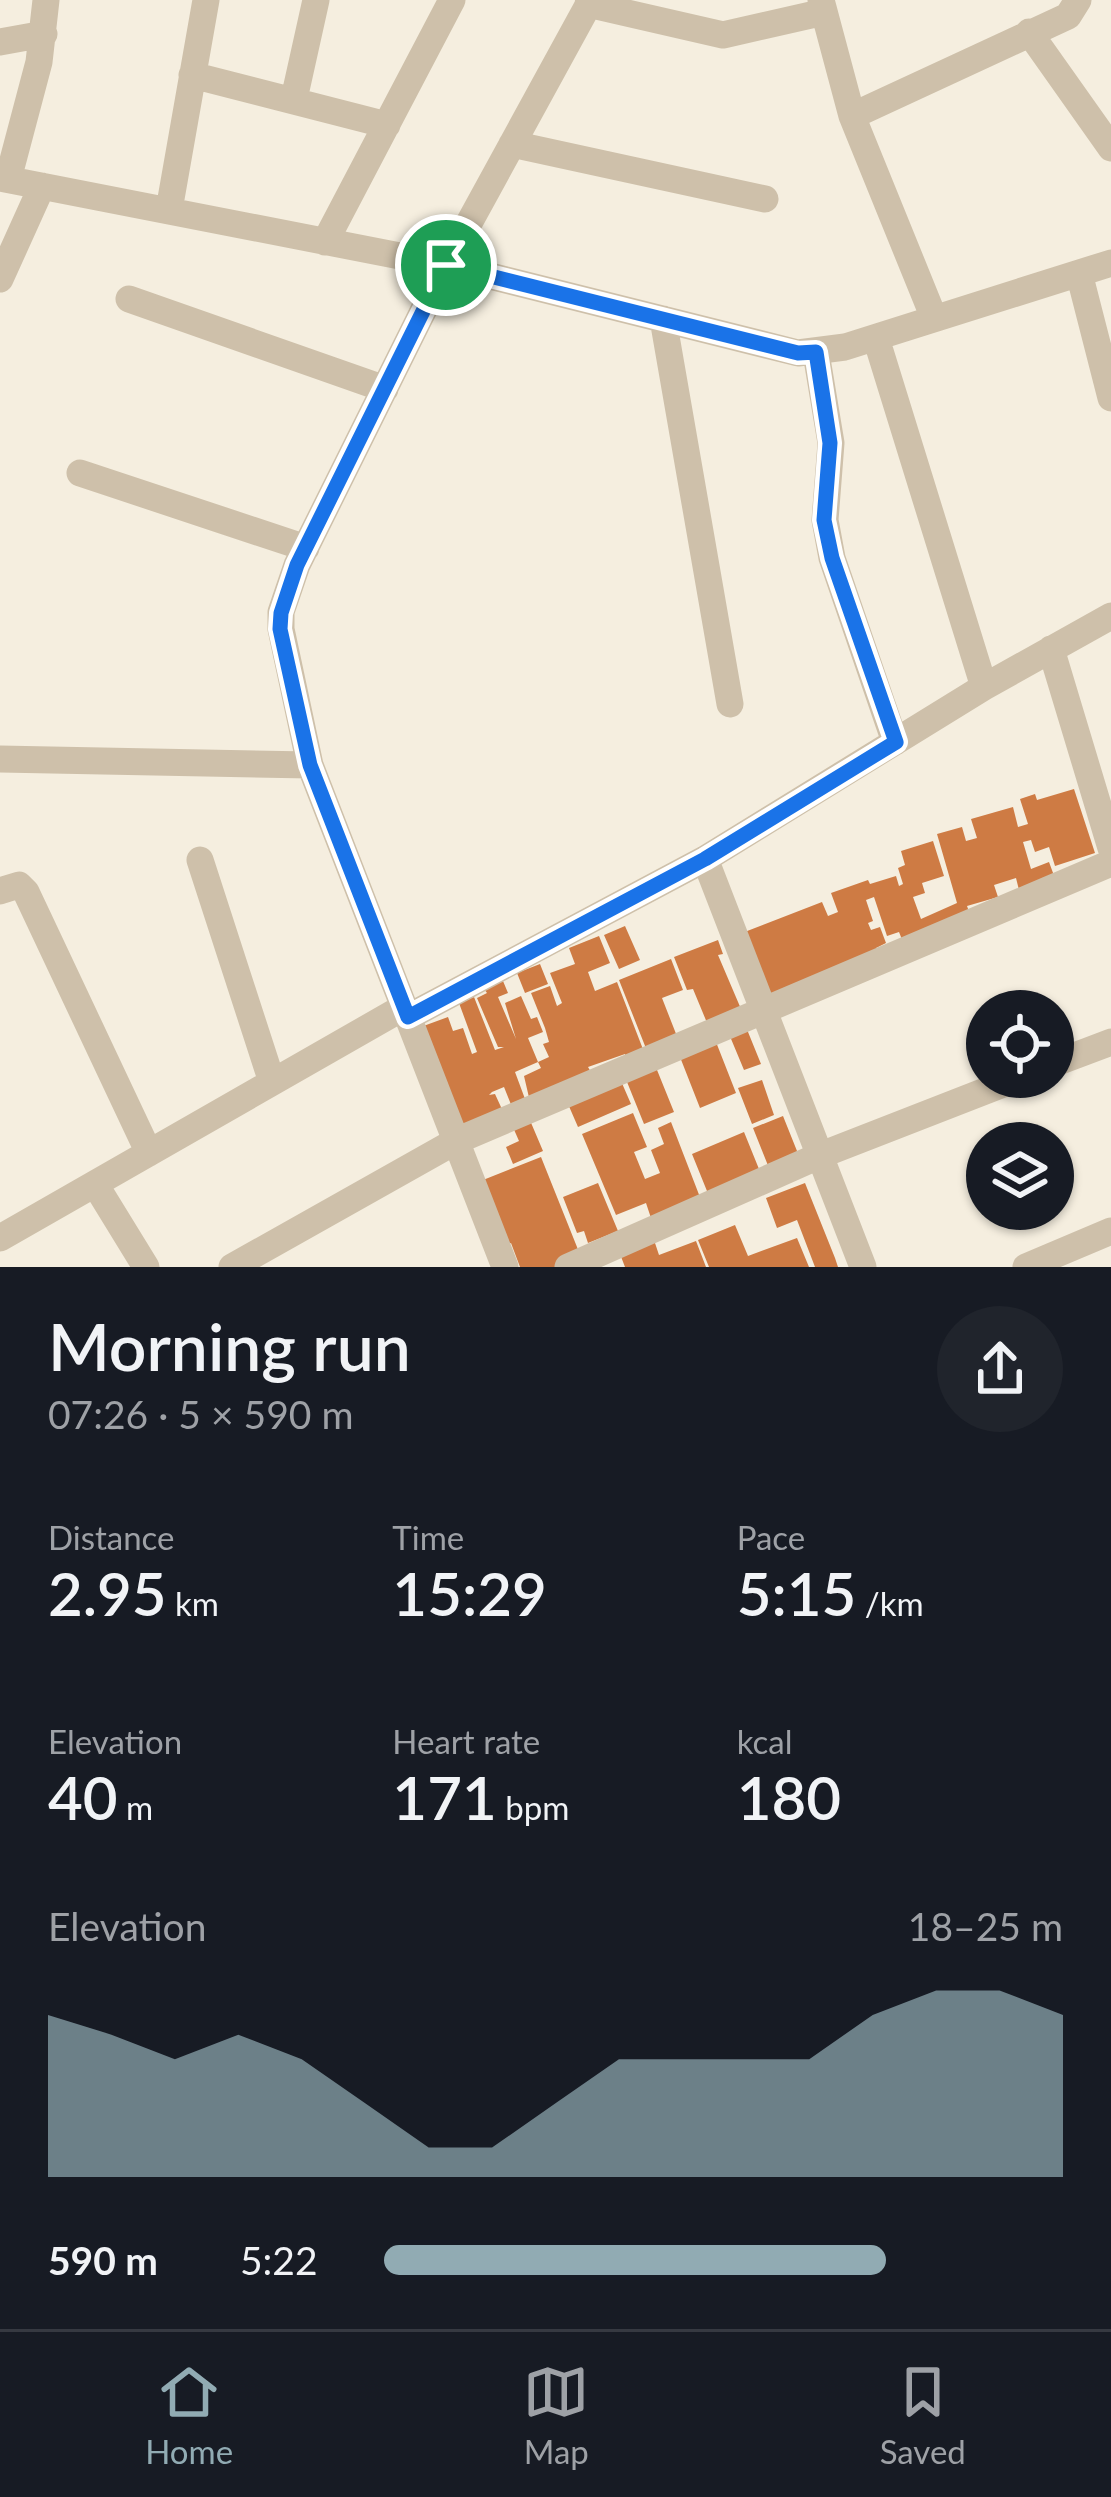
<!DOCTYPE html>
<html lang="en">
<head>
<meta charset="utf-8">
<style>
  body { margin:0; font-family:Lato,sans-serif; background:#20242c; color:#f1f3f6; height:100vh; display:flex; flex-direction:column; font-size:45px; white-space:nowrap }
  * { box-sizing:border-box; margin:0 }
  p { font-size:39px; color:#9ea1a6 }
  .icon { flex:none; width:66px; height:66px; fill:none; stroke:currentColor; stroke-width:2; stroke-linecap:round; stroke-linejoin:round }
  .map { position:relative; height:1267px; overflow:hidden }
  .panel { display:flex; flex-direction:column; background:#171b24; flex:1 }
  .panel>* { flex:none }
  .controls { position:absolute; left:966px; top:990px; display:grid; gap:24px }
  .controls a { display:grid; place-items:center; width:108px; height:108px; border-radius:50%; background:#171b24; box-shadow:0 3px 9px #0004; font-size:60px }
  .pin { position:absolute; display:grid; place-items:center; width:102px; height:102px; color:#fff; margin:-51px; border:6px solid #fff; border-radius:50%; box-shadow:0 3px 12px #0007 }
  .round { display:grid; place-items:center; flex:none; width:126px; height:126px; border-radius:63px; background:#20242c }
  .head { display:flex; align-items:center; justify-content:space-between; height:204px; padding:0 48px }
  h1 { font-size:66px; font-weight:600; line-height:90px }
  .stats { display:grid; grid-template-columns:repeat(3,1fr); gap:18px; height:204px; padding:12px 48px }
  .stats div { display:grid; align-content:center }
  .stats b { font-size:60px; font-weight:600 }
  .stats small { font-size:33px; font-weight:400 }
  .stats p { font-size:33px }
  .chart { height:336px; padding:24px 48px }
  .chart p { display:flex; justify-content:space-between }
  .chart svg { width:100%; height:216px; margin-top:12px; fill:#91abb3; opacity:.7 }
  ul { padding:0 48px; list-style:none; font-size:39px }
  li { display:grid; grid-template-columns:192px 144px 1fr; align-items:center; height:90px }
  li i { height:30px; border-radius:15px; background:#91abb3 }
  .tabs { display:flex; justify-content:space-around; align-items:center; height:168px; border-top:3px solid #363941; background:#171b24; font-size:33px; color:#9ea1a6 }
  .tabs a { display:grid; justify-items:center; gap:6px }
  .tabs .selected { color:#91abb3 }
  .map>svg:first-child { display:block }
</style>
</head>
<body>
<div class="map">
<svg width="1111" height="1267" viewBox="0 0 1111 1267">
  <rect width="100%" height="100%" fill="#f5eedf"/>
  <path fill="#ce7b44" d="M1074,789L1095,853L1055,866L1049,847L1035,852L1031,840L1023,842L1031,869L1049,862L1056,881L1020,894L1016,878L994,885L998,897L967,906L972,920L903,942L899,932L887,936L874,897L866,900L873,921L868,923L871,930L880,927L886,943L876,948L880,958L767,1002L742,933L822,902L828,916L838,912L831,893L868,880L870,884L896,876L899,886L903,884L898,868L905,865L901,851L933,841L944,876L922,883L925,893L913,897L921,919L957,903L937,834L962,827L966,841L977,838L971,819L1013,807L1018,827L1028,824L1020,799L1035,794L1037,800Z
    M625,926L640,960L619,969L604,935Z
    M599,936L610,963L588,972L595,991L617,982L646,1057L628,1064L625,1054L588,1067L592,1074L531,1106L524,1076L541,1068L538,1062L549,1057L543,1044L549,1042L545,1028L531,993L550,986L557,1006L562,1003L550,973L575,964L569,948Z
    M718,940L723,954L718,955L744,1016L710,1030L693,989L687,990L674,957Z
    M671,959L683,990L662,998L680,1044L649,1056L619,980Z
    M540,964L548,984L525,993L517,973Z
    M503,981L508,993L498,997L516,1039L505,1003L521,996L531,1019L537,1017L543,1032L528,1038L538,1062L515,1072L528,1107L514,1112L504,1087L492,1092L489,1095L495,1094L506,1118L457,1137L418,1028L448,1017L453,1031L463,1028L472,1054L477,1052L459,1003L474,997L495,1050L504,1047H498L477,998L487,993L484,989Z
    M746,1027L761,1064L744,1070L729,1034Z
    M716,1042L736,1093L700,1108L680,1057Z
    M655,1065L674,1112L644,1124L625,1077Z
    M762,1080L774,1115L752,1124L738,1088Z
    M621,1081L631,1104L578,1127L568,1104Z
    M633,1113L647,1147L634,1152L645,1179L660,1173L651,1150L664,1144L658,1128L671,1122L703,1205L653,1224L646,1203L616,1215L582,1134Z
    M783,1116L801,1161L771,1173L753,1128Z
    M529,1118L543,1151L513,1164L506,1147L519,1141L512,1125Z
    M744,1132L761,1174L709,1196L692,1154Z
    M541,1157L581,1257L556,1267H520L511,1243L502,1247L483,1180Z
    M598,1183L618,1231L588,1243L584,1231L577,1233L563,1197Z
    M805,1183L835,1258L838,1267H815L797,1220L777,1228L766,1198Z
    M735,1225L748,1256L797,1238L809,1267H709L698,1240Z
    M654,1240L659,1255L696,1241L706,1267H625L620,1254Z"/>
  <g fill="none" stroke-linecap="round" stroke-linejoin="round">
    <path stroke="#cec0aa" stroke-width="27" d="M821,0L852,116L934,318
      M588,4L723,35L824,12
      M1029,32L1111,148
      M0,42L44,34
      M192,75L387,125
      M294,99L316,0
      M852,116L1068,16L1078,0
      M512,144L765,199
      M0,178L446,265L798,353L845,347L1111,263
      M8,179L39,62L46,0
      M169,210L206,0
      M325,242L452,0
      M1079,273L1111,398
      M0,279L42,186
      M129,299L385,389
      M663,319L730,704
      M876,338L984,687
      M816,353L831,443L825,520L832,558L895,742
      M80,473L306,548
      M1051,649L1111,848
      M0,759L310,765
      M705,859L863,1267
      M200,860L272,1082
      M0,891L19,885L26,892L149,1153
      M408,1017L705,859L984,687L1111,616
      M1053,1064L1111,1042
      M95,1184L146,1267
      M0,1238L404,1007
      M232,1267L456,1141L1111,863
      M505,1267L310,765L281,629V612L297,565L446,265L591,0
      M568,1267L821,1155L1021,1077
      M1026,1267L1111,1231"/>
  </g>
  <g fill="none" stroke-linecap="round" stroke-linejoin="round">
    <g stroke="#fff" stroke-width="24">
      <path id="route" d="M446,265L798,353L816,352L830,443L824,520L832,558L896,742L705,859L408,1017L310,765L280,629L281,613L297,565Z"/>
    </g>
    <use href="#route" stroke="#1a73e8" stroke-width="15"/>
  </g>
</svg>
<div class="controls">
<a><svg class="icon" aria-label="locate" viewBox="0 0 24 24"><circle cx="12" cy="12" r="6"/><path d="M12 2v4M12 18v4M2 12h4M18 12h4"/></svg></a>
<a><svg class="icon" aria-label="layers" viewBox="0 0 24 24"><path d="M12 4l9 5-9 5-9-5zM3 14l9 5 9-5"/></svg></a>
</div>
<div class="pin" style="left:446px;top:265px;background:#1e9e55"><svg class="icon" aria-label="arrive" viewBox="0 0 24 24"><path d="M6 21V4h12l-3 4 3 4H6"/></svg></div>
</div>
<section class="panel">
<div class="head"><div><h1>Morning run</h1><p>07:26 · 5 × 590 m</p></div><a class="round"><svg class="icon" aria-label="share" viewBox="0 0 24 24"><path d="M12 15V3M7 8l5-5 5 5M5 13v7h14v-7"/></svg></a></div>
<div class="stats">
<div><p>Distance</p><b>2.95<small> km</small></b></div>
<div><p>Time</p><b>15:29</b></div>
<div><p>Pace</p><b>5:15<small> /km</small></b></div>
</div>
<div class="stats">
<div><p>Elevation</p><b>40<small> m</small></b></div>
<div><p>Heart rate</p><b>171<small> bpm</small></b></div>
<div><p>kcal</p><b>180</b></div>
</div>
<div class="chart"><p><span>Elevation</span>18–25 m</p>
<svg viewBox="0 0 160 44" preserveAspectRatio="none"><path d="M0 44V11L10 15L20 20L30 15L40 20L50 29L60 38L70 38L80 29L90 20L100 20L110 20L120 20L130 11L140 6L150 6L160 11V44z"/></svg>
</div>
<ul>
<li><b>590 m</b>5:22<i style="width:74%"></i></li>
</ul>
</section>
<nav class="tabs">
<a class="selected"><svg class="icon" aria-label="home" viewBox="0 0 24 24"><path d="M3 11l9-7 9 7M6 9v11h12V9"/></svg>Home</a>
<a><svg class="icon" aria-label="map" viewBox="0 0 24 24"><path d="M3 6l6-2 6 2 6-2v14l-6 2-6-2-6 2zM9 4v14M15 6v14"/></svg>Map</a>
<a><svg class="icon" aria-label="saved" viewBox="0 0 24 24"><path d="M7 4h10v16l-5-4-5 4z"/></svg>Saved</a>
</nav>
</body>
</html>
